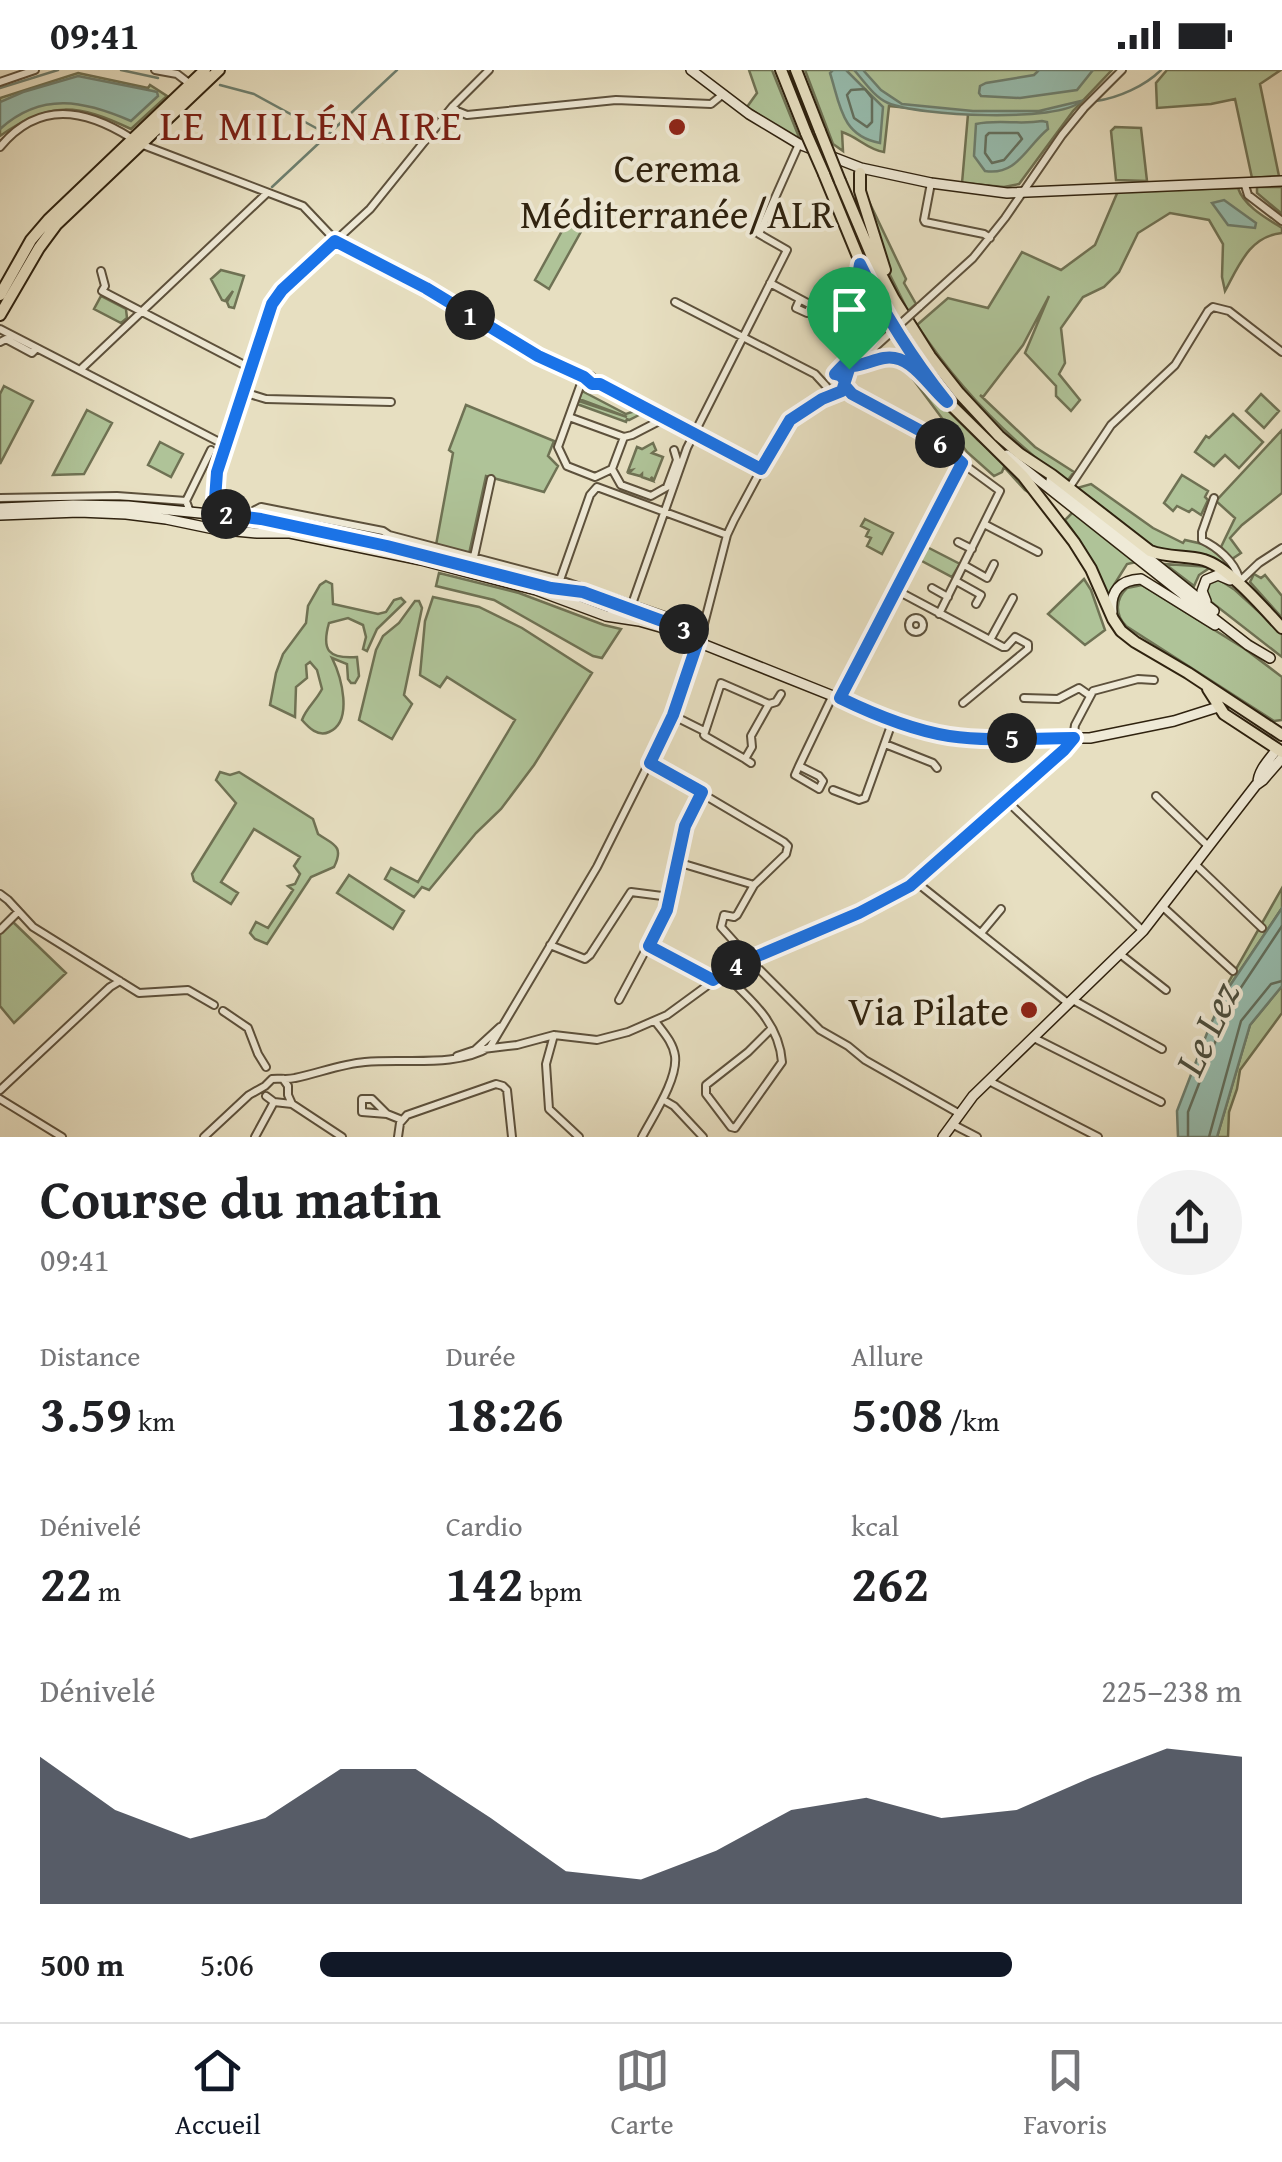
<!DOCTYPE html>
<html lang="fr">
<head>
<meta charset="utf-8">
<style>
  body { margin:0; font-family:"Gentium Book Plus",serif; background:#f2f2f2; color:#202124; height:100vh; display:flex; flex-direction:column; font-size:38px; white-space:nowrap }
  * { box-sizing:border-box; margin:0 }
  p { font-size:32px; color:#757577 }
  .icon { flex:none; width:55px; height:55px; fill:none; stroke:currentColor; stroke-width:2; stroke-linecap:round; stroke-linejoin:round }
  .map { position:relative; height:1067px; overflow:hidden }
  .sheet { display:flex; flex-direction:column; background:#fff; flex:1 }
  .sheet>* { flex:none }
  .pin { position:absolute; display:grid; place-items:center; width:85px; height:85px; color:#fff; margin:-102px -42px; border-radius:50% 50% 50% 0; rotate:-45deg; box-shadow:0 0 10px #0007 }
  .pin .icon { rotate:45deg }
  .km { position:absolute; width:50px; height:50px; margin:-25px; border-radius:50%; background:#222; color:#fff; font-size:28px; line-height:50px; text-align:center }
  .round { display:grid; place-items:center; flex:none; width:105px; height:105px; border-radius:52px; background:#f2f2f2 }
  .head { display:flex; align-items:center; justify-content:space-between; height:170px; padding:0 40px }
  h1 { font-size:55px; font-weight:600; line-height:75px }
  .figures { display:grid; grid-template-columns:repeat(3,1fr); gap:15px; height:170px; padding:10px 40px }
  .figures div { display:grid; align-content:center }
  .figures b { font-size:50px; font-weight:600 }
  .figures small { font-size:28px; font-weight:400 }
  .figures p { font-size:28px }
  .chart { height:280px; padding:20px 40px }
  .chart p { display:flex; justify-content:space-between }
  .chart svg { width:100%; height:180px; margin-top:10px; fill:#111827; opacity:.7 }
  ul { padding:0 40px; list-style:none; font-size:32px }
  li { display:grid; grid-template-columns:160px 120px 1fr; align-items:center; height:75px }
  li i { height:25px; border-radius:12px; background:#111827 }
  .status { display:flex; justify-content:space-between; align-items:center; height:70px; padding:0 50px; background:#fff; direction:ltr }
  .status svg { height:28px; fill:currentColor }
  .dock { display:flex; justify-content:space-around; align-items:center; height:140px; border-top:2px solid #e0e0e0; background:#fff; font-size:28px; color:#757577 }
  .dock a { display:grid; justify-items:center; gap:5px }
  .dock .current { color:#111827 }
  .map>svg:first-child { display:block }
</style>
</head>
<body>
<div class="status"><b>09:41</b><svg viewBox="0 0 49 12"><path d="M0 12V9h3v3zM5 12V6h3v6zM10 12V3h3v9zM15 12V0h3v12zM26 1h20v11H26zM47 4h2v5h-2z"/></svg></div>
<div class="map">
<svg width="1282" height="1067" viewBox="0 0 1282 1067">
  <rect width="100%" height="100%" fill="#e7dfc1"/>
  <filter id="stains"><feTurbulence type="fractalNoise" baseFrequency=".002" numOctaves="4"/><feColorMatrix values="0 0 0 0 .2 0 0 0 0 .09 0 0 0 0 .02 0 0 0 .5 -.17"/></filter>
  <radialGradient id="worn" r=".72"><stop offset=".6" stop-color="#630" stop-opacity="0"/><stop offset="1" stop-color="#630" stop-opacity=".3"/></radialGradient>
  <path fill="#afc398" stroke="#6f7254" stroke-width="2.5" d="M749,0H772L801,72L747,37L757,23Z
    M805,0H1112L1073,41L1019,114L1004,117L962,113L968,44L889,36L884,82C868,80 858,67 842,62L843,81L833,74Z
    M1167,0H1281L1260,14L1279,106L1252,108L1235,29L1211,34L1157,38L1156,13Z
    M78,3L148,18L150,15L167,26L131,59C78,34 50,30 0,66V28Z
    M1115,57L1141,58L1147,111L1116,110L1111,61Z
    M827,103L835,104L900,248L895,254L880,228Z
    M1257,117H1282V144L1257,123Z
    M1238,118C1244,136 1266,148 1282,158V163C1250,166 1239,195 1225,221L1222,207L1223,174L1209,150L1170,143L1138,163L1119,202L1104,217L1083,227L1061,258L1065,293L1059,304L1080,330L1071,341L1056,326V316L1025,283L1049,226L1023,275L983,327L980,325L1035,377L1074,402L1068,410L1065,411C1006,367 957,316 917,255L948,228L988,238L1022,182L1061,200L1095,175L1118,121Z
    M863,119L906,209L904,213L916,234L908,241L889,203Z
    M568,150L583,158L549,219L535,210Z
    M221,200L244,206L234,238L229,237L227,232L233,221L225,231L222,230L211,209Z
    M101,226L126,239L127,248L121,253L94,239Z
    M907,258L1008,380L1007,381L959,338L936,314L901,262Z
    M904,297L978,370L1004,392L1033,425L1025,420L1004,397L1002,402L994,406L967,382Z
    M4,316L33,331L0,394V324Z
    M582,321L626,344L635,341L639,345L629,350L627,349L626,352L577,334L579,331L627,347L579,329Z
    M1261,324L1279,341L1264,358L1246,341Z
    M466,335L554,371L548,386L558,396L544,422L486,406L469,484L436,475L453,383L449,380Z
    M87,340L112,353L84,404L53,405Z
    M1233,344L1263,372L1239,398L1225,385L1214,396L1195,382L1206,366L1209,368Z
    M1282,360V423L1242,455L1230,468L1241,483L1232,489L1221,477L1235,448L1216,431Z
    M160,372L183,384L171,407L148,395Z
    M653,373L656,380L652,383L663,387L654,410L651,407L653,411L642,407V404L640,406L629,403L632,400L628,401L637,377L642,379Z
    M1182,405L1208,421L1205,427L1208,430L1201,445L1192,439L1189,442L1177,436L1173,441L1164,433Z
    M1091,414L1153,458L1183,473L1185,470L1207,475L1232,497L1230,500C1205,481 1189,487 1162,480C1135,472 1099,436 1077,418Z
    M1073,442L1136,492L1127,494L1112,518L1108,536C1097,500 1088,481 1065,450Z
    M865,449L893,463L882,484L867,476L871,468L866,466L869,460L861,456Z
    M927,477L960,494L952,507L920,490Z
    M1165,494L1211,497L1199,505L1194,516Z
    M439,503L519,523L604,555L621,559L602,588L593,586L494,530L436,516Z
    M1254,504L1261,508L1265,505L1282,526V548L1250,512Z
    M1084,509L1091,520L1105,560L1085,575L1048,544Z
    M1218,509L1235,520L1282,563V587L1210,531L1206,521L1209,512Z
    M326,511L332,514L333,534L378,544L386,542L394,530L401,528L405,532L377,559L367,581L363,579L366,567L363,555L348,548L329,553C321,581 329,589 357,587L359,606L355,613H351L348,609L347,594L332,588C341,606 354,651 329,662C318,667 309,658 302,650C306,638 316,631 322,619L317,600L310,592L306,595L307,608L296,617L295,647L270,635L276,603L283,584L306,553L308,536L320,515Z
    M1142,515L1245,579L1282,607V650L1274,651L1126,556C1115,545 1115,529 1127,518Z
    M433,527L479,537L522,558L592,603L534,695L501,739L476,763L429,820L422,817L414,827L385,809L391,798L418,812L515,650L447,607L440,617L420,605L425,551Z
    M415,531H419L422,538L404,625L412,634L392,669L359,650L376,580L383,566L399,553Z
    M220,702L230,705L239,702L313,749L318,764C332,774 345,775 334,797L311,807L267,874L255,869L250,863L256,852L268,858L293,820L288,816L295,814L300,804L294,796L300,787L254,759L221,812L238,823L231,834L194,811L192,804L236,733L216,710Z
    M349,805L404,841L393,859L337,823Z
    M1282,818V838L1225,923L1223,922Z
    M13,852L66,903L14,953L0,936V864Z
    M1282,916V943L1240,1000L1237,1019L1229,1042L1228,1067H1217L1250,955Z"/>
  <path fill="#97bdaf" stroke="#6d7f6f" stroke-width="2.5" d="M833,0H846L883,37L880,73C841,66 840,34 830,3Z
    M854,0H863L881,20L902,34L973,41H1039L1081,31C1060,53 917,46 888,33C874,27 864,11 854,0Z
    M1039,0H1093L1077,20L1020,28L981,26L979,23L980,16L986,13L1034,5Z
    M78,6L153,21L157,22L158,26L131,51C85,31 42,21 0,59V32L23,22Z
    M1042,51L1047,52L1048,59C1026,77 1017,106 985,101L974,86L976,54C998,49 1020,55 1042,51Z
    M1224,130L1256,153L1255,158L1228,155L1212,133Z
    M1282,838V916L1250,955L1217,1067H1178L1177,1041L1209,958L1225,923Z"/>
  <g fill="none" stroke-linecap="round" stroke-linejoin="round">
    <path stroke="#63705f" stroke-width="2.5" d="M865,19L872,28V52L867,57L854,48L847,25L851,20Z
      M989,63H1018L1022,69L1004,90L992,93L985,83L986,66Z
      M1188,1067V1042L1219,962L1234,928L1282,856
      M1209,1067L1241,951L1271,914L1282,911"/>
    <path stroke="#6d7f6f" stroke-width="2.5" d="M121,0L158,8
      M220,15L254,24L327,64
      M0,18L58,0
      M1096,31C1118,28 1145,16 1161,0
      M272,117L397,0"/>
    <g stroke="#5d513c" stroke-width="10">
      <path id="minor" d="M155,0L177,4L190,14
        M0,12L35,0
        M453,36L457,41L467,45L616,30L711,34L722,25
        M143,75L303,136L339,174L425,219L538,286L583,307L589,313L601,315
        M0,77C39,30 85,39 131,68
        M1244,112L1248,125L1282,151
        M931,113L924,150L925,152L984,164L990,168
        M101,201L105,216L102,221L250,298
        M770,213L811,235L807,243L796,238L800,229
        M675,232L815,304L826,316
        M919,237L973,188L1005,148L1062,65L1084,38L1122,0
        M0,259L225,375
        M0,272L6,269L32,283L37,278
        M856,294L875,277
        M80,300L267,123
        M583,307L591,306L603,316L761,399
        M583,308L558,377L567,396L595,407L612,399
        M243,322L266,329L391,332
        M841,323L852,324L934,368L962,393L1000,421L939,544
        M569,347L624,367
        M624,367L632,365L665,348
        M612,399L621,415L651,426L667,417L677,390L674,380
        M612,399L624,367
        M1069,418L1111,355L1175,295L1208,241L1213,237L1229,241L1282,282
        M0,428L117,426L186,431L190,442
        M1214,428L1202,462V470C1217,477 1234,491 1239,508L1237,512
        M186,431L211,380
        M214,443L217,402L272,234L282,220L370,139L453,36L489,0
        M253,448L255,440L261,437L383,461L389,465L560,510L674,549L676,557
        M984,454L1038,482
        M958,472L972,479
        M964,495L987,508L994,494
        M472,496L491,409
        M956,511L981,525L976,534
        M1238,513L1259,493L1282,478
        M551,518L560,510L590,425L597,417L727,465
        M932,518L948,527
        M896,520L1003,577H1006L1015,567L1028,574V579L963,633
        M632,534L687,378L787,180L759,164L799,74
        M909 555a7 7 0 1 1 14 0a7 7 0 1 1-14 0Z
        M990,570L1013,528
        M840,628L962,393
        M1024,628L1058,629L1079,618L1089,625
        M769,634L776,632L781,624
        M674,646L704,661
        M885,674L933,693L937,698
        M745,689L752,677L751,666L769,634L721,613L704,665L705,666L745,689L751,693
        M650,693L784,772L788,776L786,784L754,815L737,845L734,847L724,845L721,857L755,895L820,960L848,976L865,990L960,1044
        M799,696L819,706L823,711L819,719L795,705L799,696L833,625
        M833,720L859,730L865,728L893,650
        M702,722L685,756L677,792L754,815
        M1156,726L1208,776
        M1006,730L1143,861
        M1195,794L1262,858
        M916,812L1069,934
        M0,824L8,830L33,857L139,923L188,920L214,935
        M1163,837L1233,901
        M0,860L18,842
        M981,863L1001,839
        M550,875L585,889L590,885L631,822L670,827
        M649,875L713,909
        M1120,884L1166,920
        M723,903C750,929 779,952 782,992L735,1058L731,1057L706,1024V1015L748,982L771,959
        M619,930L667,840L677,792
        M1073,930L1162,979
        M223,941L248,958L258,984L266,997
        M554,965L546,994L549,1039L579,1067
        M1034,968L1161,1032
        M475,980L517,975L554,965L597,970L628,962L667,945L734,896L859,843L916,812L1069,676L1073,668L1075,655L1093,621L1138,609L1154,610
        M457,986L475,980L500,957
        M283,1009L288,1016V1025L292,1034
        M989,1011L1098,1067
        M0,1020L110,917L120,911
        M266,1026L274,1032L292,1034L342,1067
        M0,1029L62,1067
        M667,1032L674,1036L703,1067
        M387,1044L362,1042V1029H372L387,1044L402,1050
        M952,1054L977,1067
        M204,1067L249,1025L265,1016L272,1009C279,1008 287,1010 295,1008C319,1003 341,994 365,992C405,988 455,998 490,977L597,797L673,645L703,558L727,465L734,450L784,357L800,342L842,321L849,299
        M255,1067L274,1032
        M398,1067L400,1053L407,1045L496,1014L503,1016L507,1020L512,1067
        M642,1067C653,1046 678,1009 675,986C673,972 663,962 655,951"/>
    </g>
    <g stroke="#2f220f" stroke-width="12">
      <path id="secondary" d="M691,0L749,44L799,74L861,98L931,113L1007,123L1282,111
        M1007,385L1190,530L1248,575L1270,588
        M1051,410L1214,541
        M0,438L73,435L128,436L261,449L404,479L551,518L578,521L661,551
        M0,445L79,442L126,444L166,449L214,459L257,463H290L421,490L536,520L606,546L639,551L660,557L893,650L945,665L977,668H1090L1174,651L1218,637
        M1206,531L1202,521L1206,510L1218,505L1230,510
        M1112,542C1110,521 1120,510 1141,509L1215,555
        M1258,713C1258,700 1270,689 1277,679
        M943,1067L973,1026L1143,861L1256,715L1263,710L1282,688"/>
    </g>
    <g stroke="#2f220f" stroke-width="14">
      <path id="primary" d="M781,0L806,63
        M796,0L820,61
        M860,103V121L885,200
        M824,104L861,194L887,248L919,295L947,331L1023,406L1074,472L1091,499L1113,549L1121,561L1135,572L1188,603L1282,665
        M840,111L873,189L894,229L930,286L959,323L999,366L1020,384L1052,405L1150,481C1168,488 1186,485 1204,490C1230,498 1263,538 1282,558
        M0,225L31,170L49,149L205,0
        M0,245L39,178L56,155L219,0
        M853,297C878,293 893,276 916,301
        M835,304C859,279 886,266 870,227
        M1208,619L1224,644L1282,682"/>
    </g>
    <use href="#minor" stroke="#efead7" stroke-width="6"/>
    <use href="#secondary" stroke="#efead7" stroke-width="9"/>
    <use href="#primary" stroke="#e7dfc1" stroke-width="10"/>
    <g stroke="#5d513c" stroke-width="10" stroke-linecap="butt">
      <path id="minor-bridge" d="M875,277L919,237"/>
    </g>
    <g stroke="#2f220f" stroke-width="14" stroke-linecap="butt">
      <path id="primary-bridge" d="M820,61L840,111
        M806,63L824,104"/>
    </g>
    <use href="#minor-bridge" stroke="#efead7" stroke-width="6"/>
    <use href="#primary-bridge" stroke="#e7dfc1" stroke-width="10"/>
  </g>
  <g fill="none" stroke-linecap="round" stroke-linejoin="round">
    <g stroke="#fff" stroke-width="20">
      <path id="route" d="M849,299L842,321L822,329L790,350L761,399L600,314H592L584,307L538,286L426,218L335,171L282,220L272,234L217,402L214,443L261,449L387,476L551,518L583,522L687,560L698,571L673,645L650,693L702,722L685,756L667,840L649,876L713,910L734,896L859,843L910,816L1064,680L1074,668C1033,668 990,672 949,666C912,660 873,644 840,628L962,393L934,368L852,324L845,316C845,311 844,307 839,305L853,296C864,295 873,290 884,288C911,283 928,316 947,332C912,288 884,244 860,194L859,200C886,264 879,257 835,304L839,305L849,299"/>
    </g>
    <use href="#route" stroke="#1a73e8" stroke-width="12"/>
  </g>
  <g fill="#8f2418" stroke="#efead7" stroke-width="4">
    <circle cx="677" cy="57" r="10"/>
    <circle cx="1029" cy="940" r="10"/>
  </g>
  <g text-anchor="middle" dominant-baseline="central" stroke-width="8" stroke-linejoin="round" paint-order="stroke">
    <g font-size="40" fill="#2f220f" stroke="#efead7">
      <text x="677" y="97">Cerema<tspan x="677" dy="46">Méditerranée/ALR</tspan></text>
      <text x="1009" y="940" text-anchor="end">Via Pilate</text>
    </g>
    <g font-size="42" letter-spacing="2.5" fill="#7a1f14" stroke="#efead7">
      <text x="312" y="54">LE MILLÉNAIRE</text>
    </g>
    <g font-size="42" font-style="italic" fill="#4e503f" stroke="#efead7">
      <text transform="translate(1206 958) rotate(-65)">Le Lez</text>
    </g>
  </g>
  <rect width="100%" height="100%" filter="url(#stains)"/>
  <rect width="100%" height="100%" fill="url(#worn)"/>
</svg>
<div class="pin" style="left:849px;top:299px;background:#1e9e55"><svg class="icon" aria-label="arrive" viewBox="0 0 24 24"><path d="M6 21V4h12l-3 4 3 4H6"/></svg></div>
<b class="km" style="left:470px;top:245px">1</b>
<b class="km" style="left:226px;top:444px">2</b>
<b class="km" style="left:684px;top:559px">3</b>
<b class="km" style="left:736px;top:895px">4</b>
<b class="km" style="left:1012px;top:668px">5</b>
<b class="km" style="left:940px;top:373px">6</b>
</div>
<section class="sheet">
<div class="head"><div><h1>Course du matin</h1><p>09:41</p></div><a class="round"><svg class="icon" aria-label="share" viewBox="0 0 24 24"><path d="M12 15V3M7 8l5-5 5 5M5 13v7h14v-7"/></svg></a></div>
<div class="figures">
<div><p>Distance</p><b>3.59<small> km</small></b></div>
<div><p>Durée</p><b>18:26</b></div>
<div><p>Allure</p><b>5:08<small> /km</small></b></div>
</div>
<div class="figures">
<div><p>Dénivelé</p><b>22<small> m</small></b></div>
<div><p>Cardio</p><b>142<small> bpm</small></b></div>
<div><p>kcal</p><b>262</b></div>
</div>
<div class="chart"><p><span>Dénivelé</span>225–238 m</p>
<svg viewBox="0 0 160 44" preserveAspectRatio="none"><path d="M0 44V8L10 21L20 28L30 23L40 11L50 11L60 23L70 36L80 38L90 31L100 21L110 18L120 23L130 21L140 13L150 6L160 8V44z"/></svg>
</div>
<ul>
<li><b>500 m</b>5:06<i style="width:75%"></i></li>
</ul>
</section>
<nav class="dock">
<a class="current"><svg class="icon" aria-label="home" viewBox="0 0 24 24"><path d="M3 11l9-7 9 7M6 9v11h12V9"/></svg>Accueil</a>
<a><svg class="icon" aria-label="map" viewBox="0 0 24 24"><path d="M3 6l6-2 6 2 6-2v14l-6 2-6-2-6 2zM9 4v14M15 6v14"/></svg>Carte</a>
<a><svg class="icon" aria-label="saved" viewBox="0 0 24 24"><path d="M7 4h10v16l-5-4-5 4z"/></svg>Favoris</a>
</nav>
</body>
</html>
